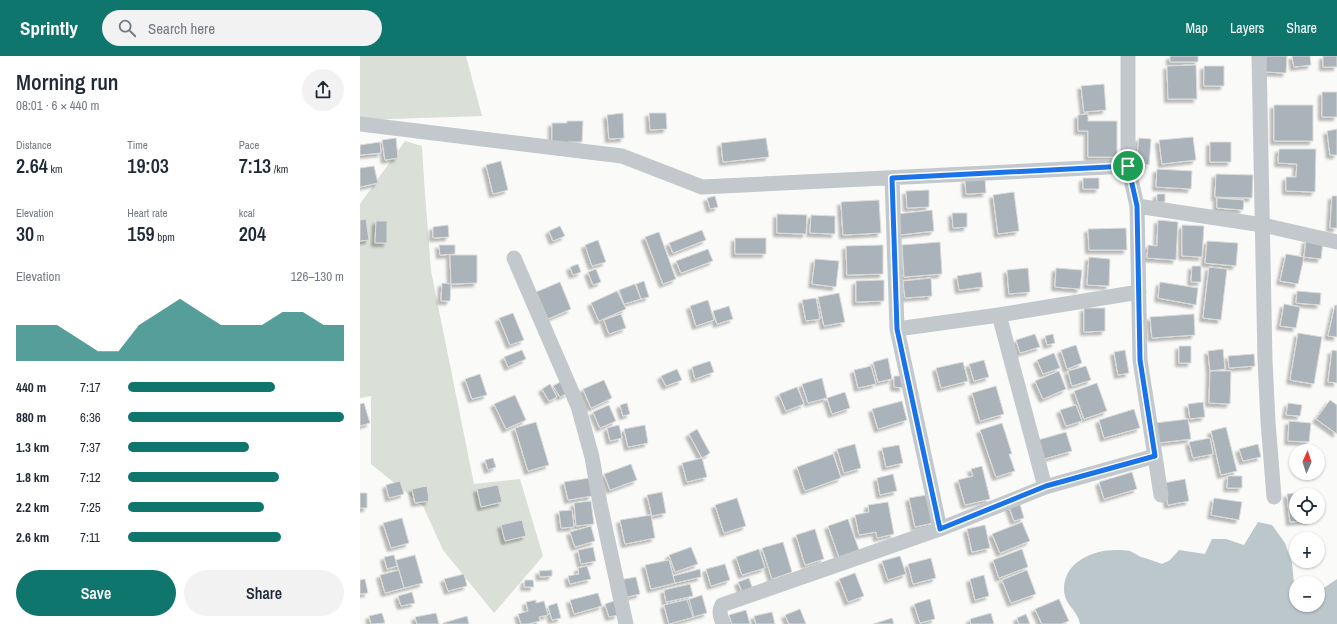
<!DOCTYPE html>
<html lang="en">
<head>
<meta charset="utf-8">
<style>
  body { margin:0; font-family:"Archivo Narrow",sans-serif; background:#f2f2f3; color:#1f2937; height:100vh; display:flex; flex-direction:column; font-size:15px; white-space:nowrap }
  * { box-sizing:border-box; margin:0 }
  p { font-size:13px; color:#747a83 }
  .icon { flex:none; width:22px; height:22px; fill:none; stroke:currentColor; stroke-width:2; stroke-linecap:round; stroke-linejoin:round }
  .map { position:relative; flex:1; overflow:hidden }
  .side { display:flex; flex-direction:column; background:#fff; width:360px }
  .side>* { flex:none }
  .needle { width:26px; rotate:3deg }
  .controls { position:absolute; left:929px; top:388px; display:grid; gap:8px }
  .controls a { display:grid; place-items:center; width:36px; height:36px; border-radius:50%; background:#fff; box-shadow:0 1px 3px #0004; font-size:20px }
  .pin { position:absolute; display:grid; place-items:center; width:34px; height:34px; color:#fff; margin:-17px; border:2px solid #fff; border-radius:50%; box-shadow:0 1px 4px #0007 }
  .round { display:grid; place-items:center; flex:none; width:42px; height:42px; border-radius:21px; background:#f2f2f3 }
  .summary { display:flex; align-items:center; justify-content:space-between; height:68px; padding:0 16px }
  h1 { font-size:22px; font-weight:600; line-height:30px }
  .figures { display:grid; grid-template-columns:repeat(3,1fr); gap:6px; height:68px; padding:4px 16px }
  .figures div { display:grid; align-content:center }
  .figures b { font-size:20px; font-weight:600 }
  .figures small { font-size:11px; font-weight:400 }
  .figures p { font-size:11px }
  .chart { height:112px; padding:8px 16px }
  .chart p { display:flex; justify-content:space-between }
  .chart svg { width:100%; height:72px; margin-top:4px; fill:#0f766e; opacity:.7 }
  .action { display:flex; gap:8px; margin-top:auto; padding:8px 16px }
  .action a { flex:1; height:46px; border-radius:24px; background:#0f766e; color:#fff; font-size:16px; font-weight:600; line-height:46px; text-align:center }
  .action a+a { background:#f2f2f3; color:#1f2937 }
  ul { padding:0 16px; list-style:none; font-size:13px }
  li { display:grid; grid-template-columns:64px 48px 1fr; align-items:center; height:30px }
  li i { height:10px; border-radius:5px; background:#0f766e }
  header { display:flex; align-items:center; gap:24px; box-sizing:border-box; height:56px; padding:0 20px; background:#0f766e; color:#fff }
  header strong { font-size:19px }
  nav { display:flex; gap:22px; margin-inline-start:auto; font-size:14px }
  .search { width:280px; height:36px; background:#f2f2f3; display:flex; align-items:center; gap:10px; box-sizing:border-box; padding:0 14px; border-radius:22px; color:#747a83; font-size:15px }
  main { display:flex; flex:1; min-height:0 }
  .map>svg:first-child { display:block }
</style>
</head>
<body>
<header>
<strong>Sprintly</strong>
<div class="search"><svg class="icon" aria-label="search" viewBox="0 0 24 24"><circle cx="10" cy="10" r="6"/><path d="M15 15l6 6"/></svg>Search here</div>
<nav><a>Map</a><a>Layers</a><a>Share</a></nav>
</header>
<main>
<section class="side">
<div class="summary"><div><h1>Morning run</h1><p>08:01 · 6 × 440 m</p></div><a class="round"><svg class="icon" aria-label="share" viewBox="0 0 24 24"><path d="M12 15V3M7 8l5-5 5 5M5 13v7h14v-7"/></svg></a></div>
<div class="figures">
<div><p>Distance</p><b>2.64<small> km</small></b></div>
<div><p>Time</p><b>19:03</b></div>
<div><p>Pace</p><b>7:13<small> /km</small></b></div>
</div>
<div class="figures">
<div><p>Elevation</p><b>30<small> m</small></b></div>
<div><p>Heart rate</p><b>159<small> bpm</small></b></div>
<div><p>kcal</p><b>204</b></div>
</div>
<div class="chart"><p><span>Elevation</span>126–130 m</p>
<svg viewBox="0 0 160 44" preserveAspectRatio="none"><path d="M0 44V22L10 22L20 22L30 30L40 38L50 38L60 22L70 14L80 6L90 14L100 22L110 22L120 22L130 14L140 14L150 22L160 22V44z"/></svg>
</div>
<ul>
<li><b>440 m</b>7:17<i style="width:68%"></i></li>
<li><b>880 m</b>6:36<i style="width:100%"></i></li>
<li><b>1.3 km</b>7:37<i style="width:56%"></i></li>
<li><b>1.8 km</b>7:12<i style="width:70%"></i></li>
<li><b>2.2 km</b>7:25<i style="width:63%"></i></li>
<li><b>2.6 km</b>7:11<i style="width:71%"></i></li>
</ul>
<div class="action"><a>Save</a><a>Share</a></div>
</section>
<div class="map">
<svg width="977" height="568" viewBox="0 0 977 568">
  <defs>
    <filter id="shadow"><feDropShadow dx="-3.5" dy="3.5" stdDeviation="1" flood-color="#0004"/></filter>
  </defs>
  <rect width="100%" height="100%" fill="#fafaf8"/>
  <path fill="#dadfd7" d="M0,0H106L122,60L0,64Z
    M45,85L62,90L64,124L71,215L114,428L160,423L183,500L134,557L83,494L63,450L11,408V340L0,342V148Z"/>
  <path fill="#bbc7cb" d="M898,466L912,469L925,487L932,507L934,528L936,530V549H958V536L977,523V568H720C718,554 704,549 704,533C704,505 735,493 758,494C762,494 766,494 770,495C774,497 777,499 781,501C788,503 795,505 802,508L810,504L819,494L845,498L852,483H866L884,489Z"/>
  <path fill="#aab3b9" stroke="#dcdcda" filter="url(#shadow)" d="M810,0H838V6H810Z
    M906,0H927L926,17L905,16Z
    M932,0H950L951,9L934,11Z
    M963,0H977V11H963Z
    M836,9L837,43H808L807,10Z
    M844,10H864V30H844Z
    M744,28L746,54L724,56L721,30Z
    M962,36H977V61H962Z
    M914,49H953V85H914Z
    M263,57L264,82L249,83L247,59Z
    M289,57H306L307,73L290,74Z
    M728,58V65H757V101H728V75H718V59Z
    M207,65H223L222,86H208L192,91V67H207Z
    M977,73V99H970L967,75Z
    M833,81L836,104L802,108L799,84Z
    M36,82L38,102L25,104L22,84Z
    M406,82L409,101L363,106L361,87Z
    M779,82L791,83L789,109L776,107Z
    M20,86L21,97L0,99V89Z
    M850,86H871V106H850Z
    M919,93H956L955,136L926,135V121H936L937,108L918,107Z
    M141,105L148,134L133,138L126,109Z
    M14,110L18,127L0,131V112Z
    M797,113L832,115L831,133L796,131Z
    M856,118L893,119L892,142L855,141Z
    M723,122H739V133H723Z
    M625,123L626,137L606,138L605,124Z
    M569,134V151L547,152L546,135Z
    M654,136L659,175L638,178L633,139Z
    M797,138H805V146H797Z
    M355,140L358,151L350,153L347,142Z
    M972,140H977V172H970Z
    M857,142L884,144L883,154L857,152Z
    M519,144L521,177L483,179L481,146Z
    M572,154L574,175L539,179L537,158Z
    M592,157H607V171L593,172Z
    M417,158L447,159L446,178L417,177Z
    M451,159L475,160V178L450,177Z
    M6,163L9,184L0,185V164Z
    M798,164L818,166L816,204L787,202L788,189L797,190Z
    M16,165H27V187H15Z
    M88,169L89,181L73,182V171Z
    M822,169L844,170L842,201L822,200Z
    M200,170L205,180L193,185L189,175Z
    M766,172L767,194H729L728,173Z
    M342,174L346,184L313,197L309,187Z
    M299,176L316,223L303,228L285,181Z
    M375,182H406V198H375Z
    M238,184L246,206L232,210L225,189Z
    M946,184L963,186L961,203L944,201Z
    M847,185L878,187L876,210L845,207Z
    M580,186L582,218L544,221L542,189Z
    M79,189H95V198L80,199Z
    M523,189V218L487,219L486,190Z
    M348,193L353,205L321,217L316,205Z
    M926,198L944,201L938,228L920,225Z
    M90,199H117V227L91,228Z
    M729,201L750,203L749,230L727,229Z
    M455,203L479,205L476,231L452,228Z
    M218,208L221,216L213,219L210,211Z
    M832,210H841V226H831Z
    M849,211L867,213L861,264L843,262Z
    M668,212L670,236L649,238L647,214Z
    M696,212L722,214L720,233L695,231Z
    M236,213L241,226L233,229L228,216Z
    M621,216L623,231L599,234L597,220Z
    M571,222L572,240L545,242L543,225Z
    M524,224V245L496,246V225Z
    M284,225L289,241L281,243L276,228Z
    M200,226L211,253L188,263L176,236Z
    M800,226L838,232L836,249L798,242Z
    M82,227L91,228L90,245H81Z
    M275,228L281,243L264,248L259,234Z
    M257,235L266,253L239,265L231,247Z
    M937,235L961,237L960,249L936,247Z
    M479,237L485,266L464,270L458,241Z
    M456,242L460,263L446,265L442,244Z
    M348,244L354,264L336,270L330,250Z
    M924,248L940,251L936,272L920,270Z
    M975,249H977V281L968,280Z
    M369,250L373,263L357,268L353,255Z
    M724,252H745V275L724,276Z
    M153,257L164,284L150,289L139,262Z
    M261,258L266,272L249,278L244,264Z
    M834,258L835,279L792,282L790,261Z
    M938,277L962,281L954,328L930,324Z
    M675,278L680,291L660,297L656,284Z
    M693,278L695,287L687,289L685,280Z
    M716,289L722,307L707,313L701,294Z
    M819,290H831V307H819Z
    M863,293L865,313L850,315L848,295Z
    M162,294L166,303L148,311L144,301Z
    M765,294L769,317L758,319L754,296Z
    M972,294L977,295V327L968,326Z
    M694,297L700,312L683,318L677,304Z
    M894,298L895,310L869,312L868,300Z
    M528,302L532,323L518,326L513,306Z
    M624,304L629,321L614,325L609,308Z
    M350,305L354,316L335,323L332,311Z
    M603,306L608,325L581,332L576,312Z
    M511,310L516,328L498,332L494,314Z
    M726,310L731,324L712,330L708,315Z
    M317,313L322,324L306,330L301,320Z
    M699,315L706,333L683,343L675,325Z
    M850,315H871L870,348L849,347Z
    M120,318L127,339L112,343L105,323Z
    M534,320H543V332L534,331Z
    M462,322L467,342L448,347L442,328Z
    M244,324L252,342L231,352L223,333Z
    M202,325L208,337L200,341L193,330Z
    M737,327L747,355L724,363L714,335Z
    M190,328L197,341L189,345L182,333Z
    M636,330L644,358L620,365L612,337Z
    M437,331L444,348L426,355L419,338Z
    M485,336L490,352L472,358L467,342Z
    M155,339L166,364L146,373L134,348Z
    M970,344L977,349V378L956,363Z
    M542,345L547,364L518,373L512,353Z
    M843,346L845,361L830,363L828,348Z
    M4,347L10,367L0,370V348Z
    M267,347L270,358L263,360L260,349Z
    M928,347L942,349L940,360L926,359Z
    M249,349L256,365L240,372L233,356Z
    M716,349L722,365L706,370L700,354Z
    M774,353L780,372L744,382L739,364Z
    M828,363L831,383L798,387L795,367Z
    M929,365L951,367L949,386L928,385Z
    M176,366L189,409L168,415L155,372Z
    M642,367L652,398H649L655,415L636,421L620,374Z
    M259,369L262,382L250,385L247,372Z
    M285,369L288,387L268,391L264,373Z
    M866,371L877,415L861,419L851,375Z
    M337,373L350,397L342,402L329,378Z
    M706,376L712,395L684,403L678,384Z
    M850,382L853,398L833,402L829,386Z
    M495,388L501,412L484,417L477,393Z
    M898,388L901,401L883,405L879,393Z
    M539,389L543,407L526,411L522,392Z
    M473,398L481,422L445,435L437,411Z
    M133,402L136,411L128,414L125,404Z
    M342,402L347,421L327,426L322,407Z
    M271,408L277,424L250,434L244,418Z
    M622,410L630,443L605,449L598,424L613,420L611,413Z
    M772,416L777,433L744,443L739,426Z
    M533,418L537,435L520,439L517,422Z
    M868,420H882V432H867Z
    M229,422L232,440L208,444L204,426Z
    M825,423L829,445L808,449L804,427Z
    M40,425L44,438L29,442L26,429Z
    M138,429L142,446L121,451L117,433Z
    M67,430L69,445L55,447L52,433Z
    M302,436L306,457L292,460L287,439Z
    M948,436L949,439H936V461H951V464L930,466L927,438Z
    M0,437H7V452H0Z
    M566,439L573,467L555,471L549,442Z
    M377,442L386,470L364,477L355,449Z
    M854,442L882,446L879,464L851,459Z
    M231,445L234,468L216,470L214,447Z
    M659,445L664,462L654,465L648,448Z
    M528,446L534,478L517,482L516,476L499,479L495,459L509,456L508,449Z
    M212,454L214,471L201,472L199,455Z
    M291,459L295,482L265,488L260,464Z
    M42,462L49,487L31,492L23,467Z
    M488,463L499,494L479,501L468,470Z
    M162,464L166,480L145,485L141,469Z
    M662,466L670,485L640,497L632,478Z
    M625,469L630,492L612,496L607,473Z
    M231,470L235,485L215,491L210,476Z
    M455,473L464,503L445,509L436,479Z
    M423,486L432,516L412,523L402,492Z
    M233,491L236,505L221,508L218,494Z
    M331,491L338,508L315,516L309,499Z
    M399,493L405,512L382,519L376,501Z
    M662,493L668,511L639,522L633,504Z
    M34,499L37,510L27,513L24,501Z
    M55,499L63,527L44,532L36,504Z
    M540,500L546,518L528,524L522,505Z
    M571,502L576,522L553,528L548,508Z
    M309,504L315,527L291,533L285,509Z
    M365,508L370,524L351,530L346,513Z
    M227,510L231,523L210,528L208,520L219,518L218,512Z
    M340,513L341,521L315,527L313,520Z
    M39,514L44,532L25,537L20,519Z
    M192,514V520L180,521L179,515Z
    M667,514L676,538L651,547L642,524Z
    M495,517L504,540L488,546L479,523Z
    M104,518L107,530L88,535L84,523Z
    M624,519L629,540L615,544L610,523Z
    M276,521L280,538L263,542L259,524Z
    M389,522L393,534L383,538L378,526Z
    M5,523L8,537L0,538V524Z
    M165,524H173L174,531H164Z
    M330,528L333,540L306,546L304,534Z
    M52,536L55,547L41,550L38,540Z
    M238,537L242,550L214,558L210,544Z
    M342,539L347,557L333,561L327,544Z
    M329,543L334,561L309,568L304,549Z
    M570,543L575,563L560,567L554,548Z
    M699,543L709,565L701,568H682L675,553Z
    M176,544V547L184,545L188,559L179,561L180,565L168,568H161L158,558L168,555L166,546Z
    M254,545L258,559L249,561L245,548Z
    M197,547L201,562L192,564L188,550Z
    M440,553L446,568H429L425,559Z
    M386,554L390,568H372L369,559Z
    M412,556L415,568H396L394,560Z
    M22,557L25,567L11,568L9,560Z
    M76,557L79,568H57L55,561Z
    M631,557L634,568H611L610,563Z
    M666,558L670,568H659L657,562Z
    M107,560L109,568H83V567Z
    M532,562L534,568H513Z"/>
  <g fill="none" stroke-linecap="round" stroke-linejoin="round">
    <path stroke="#c3c8cc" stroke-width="15" d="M768,0V110L777,150L780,304L801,439
      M899,0L905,304L908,366L914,441
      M0,68L262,100L342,131L768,110
      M532,122L537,273L580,473
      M777,150L903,169L977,186
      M154,202L218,350L232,401L240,448L266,568
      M639,259L685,431
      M537,273L639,259L779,236
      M363,568C361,561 358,556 362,549L580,473L685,431L795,400"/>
  </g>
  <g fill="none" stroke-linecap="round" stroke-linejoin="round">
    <g stroke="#fff" stroke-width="8">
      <path id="route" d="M768,110L777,150L780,304L795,400L686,430L580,473L537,273L532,122Z"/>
    </g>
    <use href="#route" stroke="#1a73e8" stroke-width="5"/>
  </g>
</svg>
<div class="controls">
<a><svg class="needle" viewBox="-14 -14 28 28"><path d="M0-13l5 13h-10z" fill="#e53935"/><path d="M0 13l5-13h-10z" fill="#747a83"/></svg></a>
<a><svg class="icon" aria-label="locate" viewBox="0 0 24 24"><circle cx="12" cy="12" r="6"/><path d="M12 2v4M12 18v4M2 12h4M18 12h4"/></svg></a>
<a>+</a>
<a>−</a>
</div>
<div class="pin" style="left:768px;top:110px;background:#1e9e55"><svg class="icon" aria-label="arrive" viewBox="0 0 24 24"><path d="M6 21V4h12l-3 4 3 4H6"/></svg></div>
</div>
</main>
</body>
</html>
